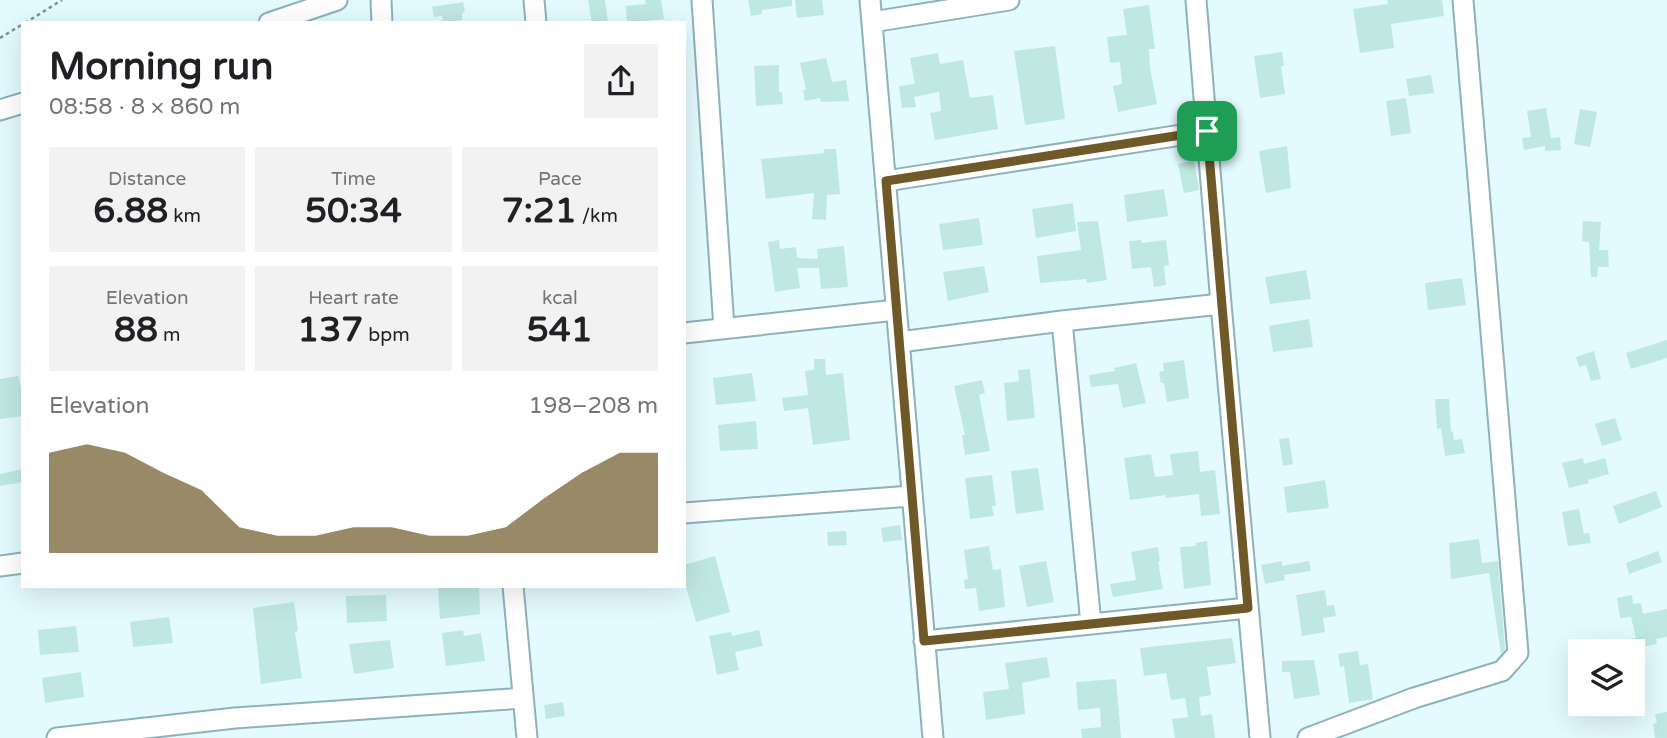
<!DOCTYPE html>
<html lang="en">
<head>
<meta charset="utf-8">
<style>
  body { margin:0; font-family:"Varela Round",sans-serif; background:#f2f2f2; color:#202124; height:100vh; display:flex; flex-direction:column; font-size:26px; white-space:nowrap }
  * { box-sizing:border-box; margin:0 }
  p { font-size:23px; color:#757577 }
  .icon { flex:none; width:38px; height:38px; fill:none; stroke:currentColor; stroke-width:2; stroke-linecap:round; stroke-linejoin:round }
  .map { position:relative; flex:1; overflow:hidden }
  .sheet { position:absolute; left:21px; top:21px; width:665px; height:567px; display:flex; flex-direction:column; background:#fff; border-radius:0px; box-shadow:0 7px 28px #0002 }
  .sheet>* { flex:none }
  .tools { position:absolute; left:1568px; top:639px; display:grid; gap:14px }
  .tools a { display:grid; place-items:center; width:77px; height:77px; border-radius:0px; background:#fff; box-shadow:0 7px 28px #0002; font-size:35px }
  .pin { position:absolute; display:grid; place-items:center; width:60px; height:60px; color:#fff; margin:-30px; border-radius:14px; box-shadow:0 4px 10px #0006 }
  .round { display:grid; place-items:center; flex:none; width:74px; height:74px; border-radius:0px; background:#f2f2f2 }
  .headline { display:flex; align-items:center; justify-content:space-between; height:119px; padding:0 28px }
  h1 { font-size:38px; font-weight:700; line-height:52px }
  .stats { display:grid; grid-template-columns:repeat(3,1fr); gap:10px; height:119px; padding:7px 28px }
  .stats div { display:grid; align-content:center; border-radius:0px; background:#f2f2f2; text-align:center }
  .stats b { font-size:35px; font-weight:700 }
  .stats small { font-size:19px; font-weight:400 }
  .stats p { font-size:19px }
  .chart { height:196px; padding:14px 28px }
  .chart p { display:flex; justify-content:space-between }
  .chart svg { width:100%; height:126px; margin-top:7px; fill:#6f5928; opacity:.7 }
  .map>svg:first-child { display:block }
</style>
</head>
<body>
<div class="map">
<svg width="1667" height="738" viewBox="0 0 1667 738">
  <rect width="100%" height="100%" fill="#e3faff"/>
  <path fill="#c0e8e2" d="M588,0H605L608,23H592Z
    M645,0H661L664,19L627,23L626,6L646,4Z
    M748,0H792V6L762,10V14L751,16Z
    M795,0H822L824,15L797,18Z
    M1387,0H1442L1444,16L1391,24L1394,48L1360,53L1353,9L1388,4Z
    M463,2L465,12L462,13V20L443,23L442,16L434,17L432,7Z
    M1149,5L1155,49H1149L1150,68L1157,104L1118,112L1113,86L1122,84L1120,62L1110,63L1107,37L1127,35L1123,9Z
    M1055,46L1065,119L1025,125L1014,51Z
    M1282,52L1284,66H1281L1285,94L1260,98L1254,56Z
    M938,53L940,64L963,60L970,98L993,95L998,129L935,140L930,113L941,111L939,92L914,97L916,107L902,108L899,86L915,84L910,58Z
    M826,58L832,82L846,80L849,101L821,102L820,98L805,101L803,90H806L800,63Z
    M779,65V92H782L783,104L756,106L754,66Z
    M1431,75L1434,93L1409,96L1406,79Z
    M1406,98L1411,133L1391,136L1386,101Z
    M1546,108L1551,138L1560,137L1561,150L1545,151V146L1524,150L1522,138L1531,137L1527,111Z
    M1580,109L1597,112L1590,147L1574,144Z
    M1287,146L1291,188L1266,193L1259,151Z
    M824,149H836L840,194L827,195L826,220L812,219L814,193L766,199L761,159L824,153Z
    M1194,161L1199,190L1184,193L1178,164Z
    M1164,189L1168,216L1127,222L1124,195Z
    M1073,203L1076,231L1036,238L1032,209Z
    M979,218L983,245L943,250L939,224Z
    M1098,221L1107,280L1087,283L1086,279L1040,283L1037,256L1081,250L1077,222Z
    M1583,221L1601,222L1599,250H1608L1609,267H1598L1597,277H1591L1589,242L1582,241Z
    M779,240L780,249L796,247L797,258L818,259L817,249L844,246L848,287L821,289L819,268H797L800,288L775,292L768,242Z
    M1141,240L1142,243L1166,240L1169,265L1164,266L1166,285L1154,287L1151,267L1132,269L1129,241Z
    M984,266L989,292L948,301L943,272Z
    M1306,270L1311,299L1270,304L1265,277Z
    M1462,278L1466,305L1428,310L1425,283Z
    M1309,319L1313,347L1273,352L1269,326Z
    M1667,340V358L1631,369L1626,353Z
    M1594,351L1601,379L1591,381L1586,365L1579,367L1576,357Z
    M814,359H825L826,375L843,373L850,440L813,445L808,408L784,411L782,398L808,395L805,371L814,370Z
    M1184,360L1189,398L1167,402L1164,383H1161L1159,372L1164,371L1163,363Z
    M1136,363L1146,403L1123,408L1118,384L1091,387L1089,375L1115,371L1114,368Z
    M1030,369L1035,418L1007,421L1004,383L1019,381L1018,370Z
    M752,373L756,401L716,405L713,378Z
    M18,376L23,396V416L0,419V379Z
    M982,380L985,393L979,395L990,451L965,455L962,435H965L954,386Z
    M1435,399H1449L1451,432L1453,431L1454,440L1462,439L1465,453L1445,456L1441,428L1437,429Z
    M1615,418L1622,440L1602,446L1595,424Z
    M756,421L758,449L720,451L718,425Z
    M1289,438L1293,464L1283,466L1279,439Z
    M1198,451L1200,472L1215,470L1220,514L1201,516L1199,494L1166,498V495L1130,500L1124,458L1151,454L1155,477L1173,475L1170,454Z
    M1583,458L1584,464L1605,458L1609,474L1588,480L1589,483L1569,488L1562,463Z
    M1038,468L1044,510L1016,514L1011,471Z
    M23,469V482L0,486V474Z
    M992,475L996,506H992L994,516L970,519L965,478Z
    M1325,480L1329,508L1287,513L1284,487Z
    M1656,491L1662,507L1619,524L1613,506Z
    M1579,509L1584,534L1589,533L1591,543L1568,546L1562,512Z
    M900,525L902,540L883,542L881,528Z
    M846,531L847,545L828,546L827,532Z
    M1479,539L1482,563L1498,561L1505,649L1501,654L1489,573L1451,579L1449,543Z
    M1207,541L1211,585L1184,589L1180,547L1196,546L1195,543Z
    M989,546L993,570L1001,569L1005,607L979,611L976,588L965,589L964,580L968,579L964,550Z
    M1158,547L1160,561L1158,562L1163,589L1113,597L1110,584L1136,580L1131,552Z
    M1658,551L1662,562L1629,574L1626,563Z
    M715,556L730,612L696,622L684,580V565Z
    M1046,561L1054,602L1027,607L1019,566Z
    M1282,561V566L1309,561L1311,571L1284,575L1285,580L1265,584L1261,565Z
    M479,586L480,614L440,619L438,588Z
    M1325,590L1327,606L1334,605L1336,616L1323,618L1325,632L1302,636L1296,595Z
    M386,595L387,621L347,623L346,596Z
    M1632,595L1633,604L1641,603L1643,614L1667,609V637L1656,639L1657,644L1631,649L1629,639L1636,638L1631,617L1620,618L1617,598Z
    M294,602L298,631L295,632L302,678L261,684L253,608Z
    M169,617L173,643L133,647L130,622Z
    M76,626L79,652L40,655L38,630Z
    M463,630L464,636L481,633L485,661L446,666L442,633Z
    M759,630L763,646L735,652L739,670L717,675L709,636L731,632L732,636Z
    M1232,638L1236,663L1207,667L1211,695L1199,697L1201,716L1212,714L1215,738H1175L1172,719L1188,717L1185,698L1171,700L1166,673L1144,676L1140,648Z
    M390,640L394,668L354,674L349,644Z
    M1358,651L1360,665L1368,664L1373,699L1349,703L1344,666L1340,667L1338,654Z
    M1047,657L1050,677L1022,683L1025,714L986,720L983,692L1009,689L1005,663Z
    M1314,660L1320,695L1294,699L1290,672H1282V661Z
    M81,672L84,697L45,703L42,678Z
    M1116,679L1121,738H1082L1081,729L1101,727L1100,708L1078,710L1076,682Z
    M563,702L565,716L546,719L544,705Z
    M1667,712V738H1655L1653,724L1657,723L1655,714Z"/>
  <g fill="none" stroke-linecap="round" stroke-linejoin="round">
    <g stroke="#8db2ba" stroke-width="23">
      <path id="minor" d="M381,0L382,23
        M534,0L536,23
        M702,0L724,328
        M870,0L933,738
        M1196,0L1221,304L1260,738
        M872,22L1009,0
        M269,23L337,0
        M0,110L23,103
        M886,181L1207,131
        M1062,321L1091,624
        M684,333L896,310
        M900,342L1062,321L1221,304
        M684,513L911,496
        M0,566L23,563
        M513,586L527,738
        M924,641L1248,608
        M57,738L235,718L523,698
        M1308,738L1414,698L1502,671L1518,653L1463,0"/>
    </g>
    <path stroke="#7d9094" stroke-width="2.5" stroke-dasharray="3.5 3.5" stroke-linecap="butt" d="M25,23L62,0
      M0,38L23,24"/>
    <use href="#minor" stroke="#fff" stroke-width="19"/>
  </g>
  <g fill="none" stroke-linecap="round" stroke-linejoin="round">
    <g stroke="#fff" stroke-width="14">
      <path id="route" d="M1207,131L1248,608L924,641L886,181Z"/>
    </g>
    <use href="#route" stroke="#6f5928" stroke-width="9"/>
  </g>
</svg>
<div class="tools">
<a><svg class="icon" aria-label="layers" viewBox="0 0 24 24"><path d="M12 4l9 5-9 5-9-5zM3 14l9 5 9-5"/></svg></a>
</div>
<div class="pin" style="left:1207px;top:131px;background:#1e9e55"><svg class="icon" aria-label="arrive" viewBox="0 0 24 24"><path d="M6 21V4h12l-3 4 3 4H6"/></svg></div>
<section class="sheet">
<div class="headline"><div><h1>Morning run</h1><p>08:58 · 8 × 860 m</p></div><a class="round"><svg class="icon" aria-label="share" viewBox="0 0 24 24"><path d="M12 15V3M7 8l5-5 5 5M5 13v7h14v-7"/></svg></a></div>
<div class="stats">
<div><p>Distance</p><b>6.88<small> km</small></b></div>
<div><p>Time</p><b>50:34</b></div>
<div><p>Pace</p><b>7:21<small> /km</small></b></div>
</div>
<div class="stats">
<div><p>Elevation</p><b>88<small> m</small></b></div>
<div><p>Heart rate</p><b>137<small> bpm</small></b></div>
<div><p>kcal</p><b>541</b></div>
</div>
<div class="chart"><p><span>Elevation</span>198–208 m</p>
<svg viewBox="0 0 160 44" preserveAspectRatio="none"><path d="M0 44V9L10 6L20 9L30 16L40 22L50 35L60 38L70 38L80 35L90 35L100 38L110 38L120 35L130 25L140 16L150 9L160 9V44z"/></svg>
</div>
</section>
</div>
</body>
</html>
